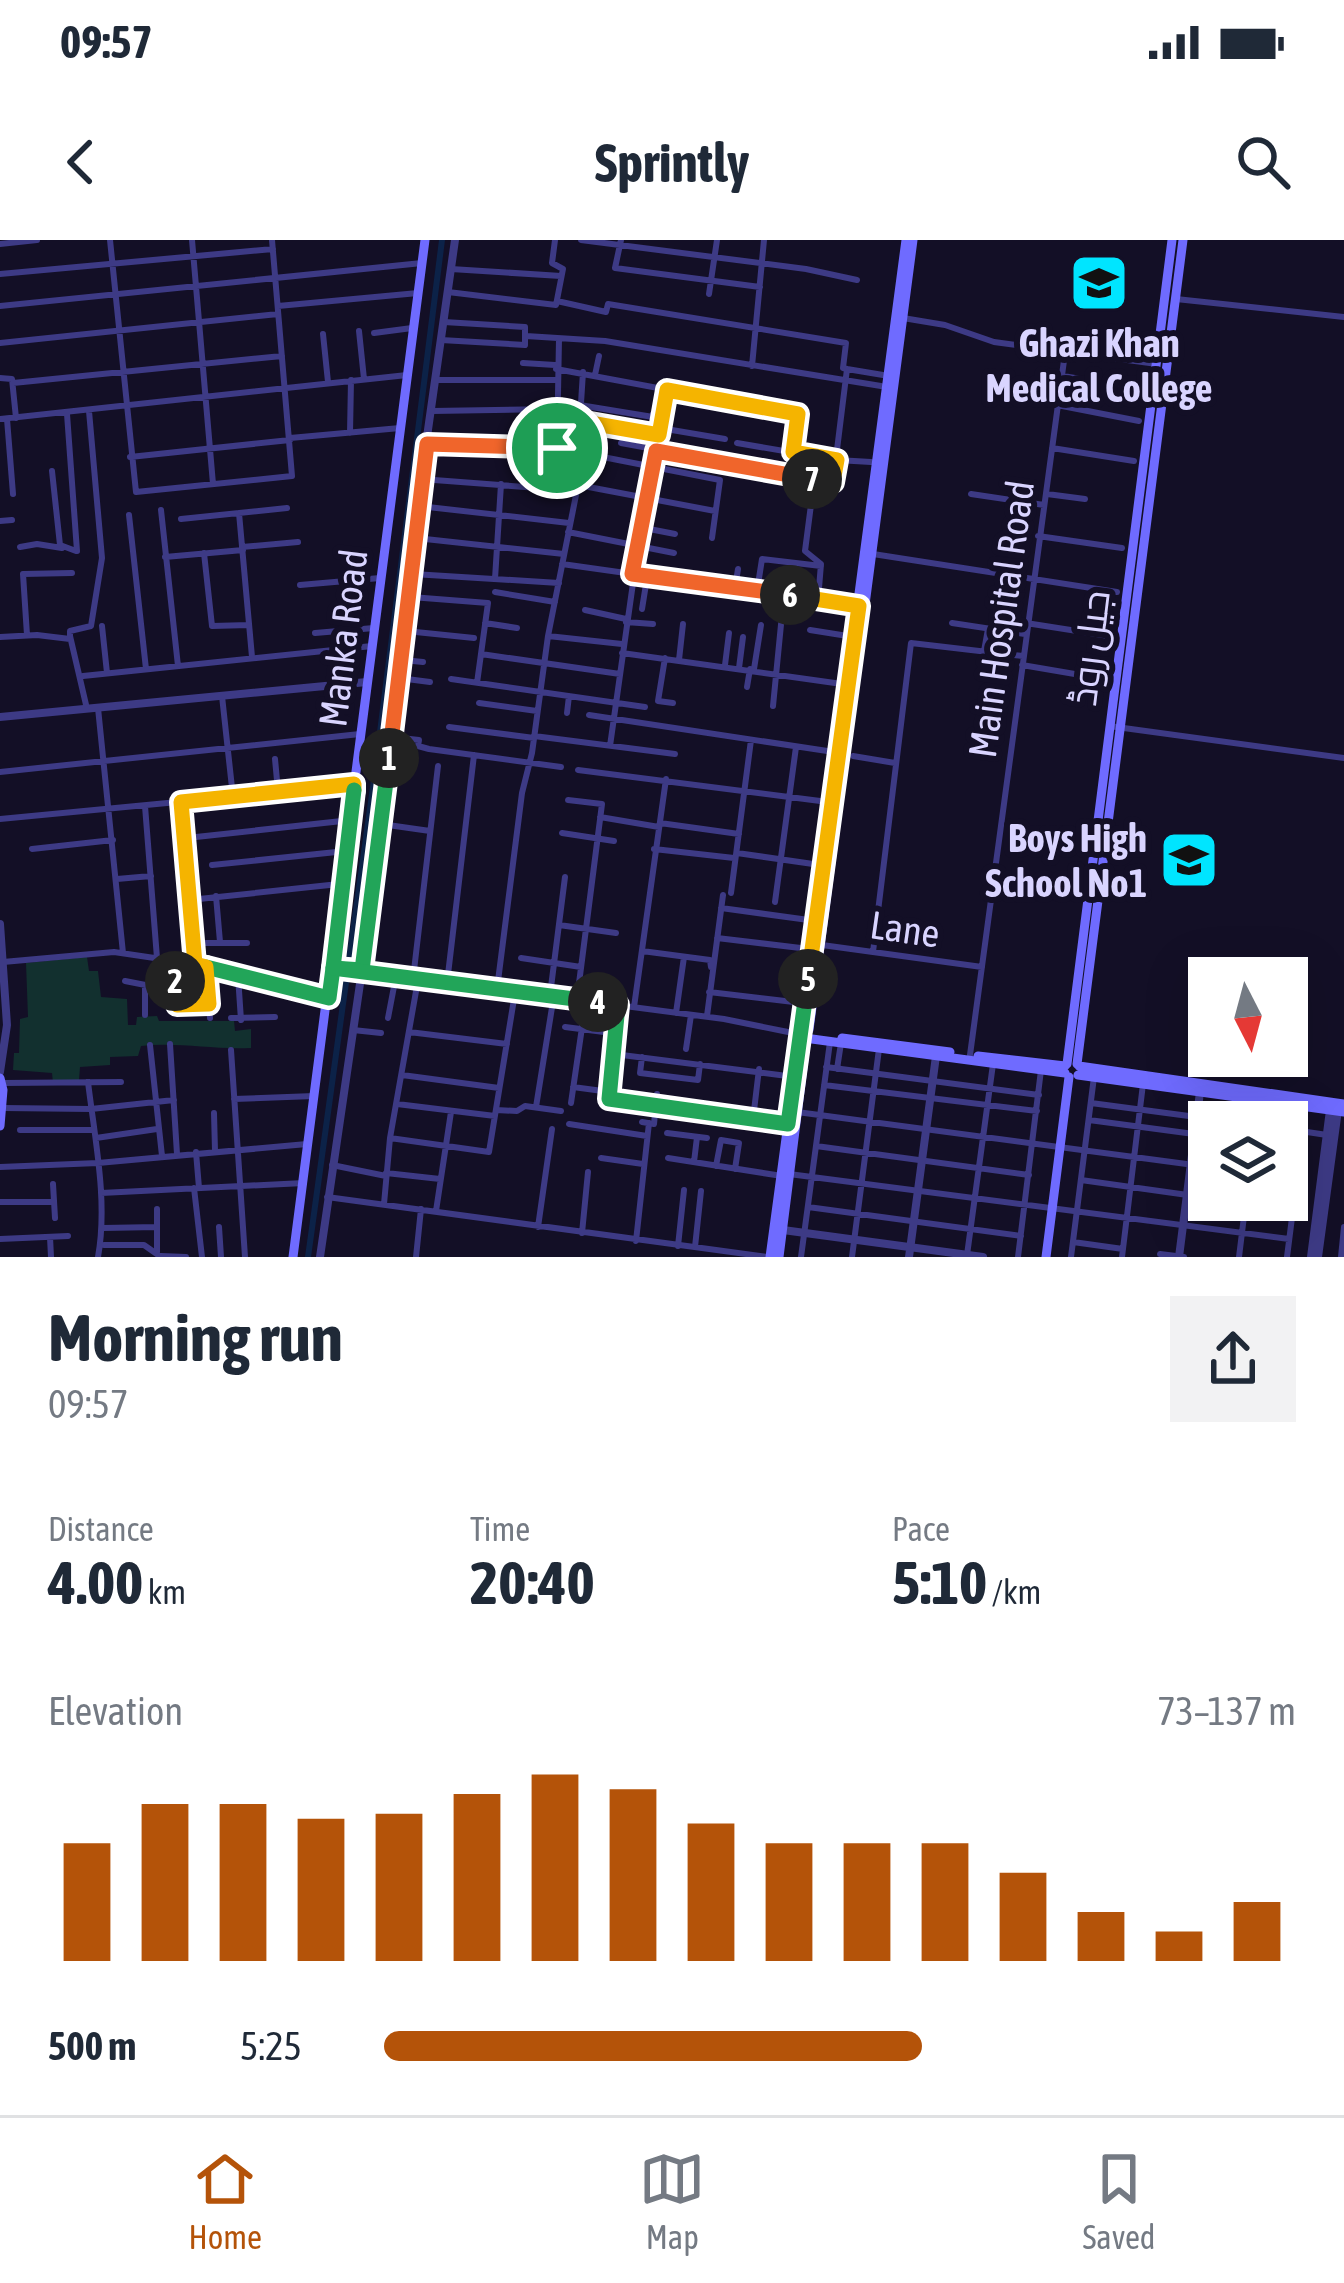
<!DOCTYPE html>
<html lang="en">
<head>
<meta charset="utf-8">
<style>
  body { margin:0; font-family:"Asap Condensed",Cairo,sans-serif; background:#f2f2f3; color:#1f2937; height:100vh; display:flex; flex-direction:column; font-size:45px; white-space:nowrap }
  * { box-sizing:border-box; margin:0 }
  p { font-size:39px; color:#747a83 }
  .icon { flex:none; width:66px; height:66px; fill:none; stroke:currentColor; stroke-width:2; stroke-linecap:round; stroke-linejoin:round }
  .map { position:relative; height:1017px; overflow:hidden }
  .side { display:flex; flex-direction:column; background:#fff; flex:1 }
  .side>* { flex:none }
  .needle { width:78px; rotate:174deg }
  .fabs { position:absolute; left:1188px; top:717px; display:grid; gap:24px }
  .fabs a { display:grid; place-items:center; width:120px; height:120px; border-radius:0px; background:#fff; box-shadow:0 12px 48px #0002; font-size:60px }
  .pin { position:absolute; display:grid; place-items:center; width:102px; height:102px; color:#fff; margin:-51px; border:6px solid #fff; border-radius:50%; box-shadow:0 3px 12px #0007 }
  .km { position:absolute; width:60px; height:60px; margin:-30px; border-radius:50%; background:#222; color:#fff; font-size:33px; line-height:60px; text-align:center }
  .round { display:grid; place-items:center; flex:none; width:126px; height:126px; border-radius:0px; background:#f2f2f3 }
  .summary { display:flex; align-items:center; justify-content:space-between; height:204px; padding:0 48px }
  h1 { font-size:66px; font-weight:700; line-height:90px }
  .stats { display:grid; grid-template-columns:repeat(3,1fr); gap:18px; height:204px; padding:12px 48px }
  .stats div { display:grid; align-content:center }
  .stats b { font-size:60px; font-weight:700 }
  .stats small { font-size:33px; font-weight:400 }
  .stats p { font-size:33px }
  .chart { height:336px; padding:24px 48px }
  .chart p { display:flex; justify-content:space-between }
  .chart svg { width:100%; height:216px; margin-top:12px; stroke:#b45309; stroke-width:6 }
  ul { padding:0 48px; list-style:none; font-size:39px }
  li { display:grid; grid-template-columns:192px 144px 1fr; align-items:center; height:90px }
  li i { height:30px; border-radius:15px; background:#b45309 }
  .status { display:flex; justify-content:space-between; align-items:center; height:84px; padding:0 60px; background:#fff; direction:ltr }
  .status svg { height:33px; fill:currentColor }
  header { display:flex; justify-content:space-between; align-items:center; height:156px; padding:0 48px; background:#fff; font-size:54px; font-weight:700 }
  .dock { display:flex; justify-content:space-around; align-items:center; height:168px; border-top:3px solid #e0e1e3; background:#fff; font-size:33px; color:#747a83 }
  .dock a { display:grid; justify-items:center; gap:6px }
  .dock .current { color:#b45309 }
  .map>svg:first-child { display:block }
</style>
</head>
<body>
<div class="status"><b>09:57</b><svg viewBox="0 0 49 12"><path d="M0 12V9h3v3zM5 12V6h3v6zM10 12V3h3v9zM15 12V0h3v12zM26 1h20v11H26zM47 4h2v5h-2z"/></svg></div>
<header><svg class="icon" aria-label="back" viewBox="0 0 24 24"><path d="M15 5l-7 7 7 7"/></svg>Sprintly<svg class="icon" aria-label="search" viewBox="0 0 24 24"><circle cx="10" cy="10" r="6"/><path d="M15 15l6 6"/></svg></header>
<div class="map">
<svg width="1344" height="1017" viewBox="0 0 1344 1017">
  <rect width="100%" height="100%" fill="#130f26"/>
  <path fill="#12302f" d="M87,717L89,731H98L101,757L127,759L128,785H136L137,777L157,776L159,781H234L235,791L251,789V808C214,810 178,802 141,806L138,816L110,817V825L80,827L79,840L53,843L52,833L13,830L14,813H19L20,779L28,777L26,723Z"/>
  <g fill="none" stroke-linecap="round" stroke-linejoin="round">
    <path stroke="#0c2248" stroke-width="6" d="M308,1017L374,540L442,0"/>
    <path stroke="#3d3a85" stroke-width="6" d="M110,0L136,252L292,236L272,0
      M192,0L213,244
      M581,0L806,29L857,40
      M621,0L615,28L760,47
      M0,4L37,0
      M451,29L561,36
      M0,34L273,9
      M448,52L556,65L563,29L552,23L555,0
      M709,54L717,0
      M1176,59L1344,77
      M557,61L606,72L608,64L846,103L843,128L847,129
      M0,66L422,23
      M278,66L418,53
      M903,78L945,85L994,102L1157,124
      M359,91L364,139
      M374,93L412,88
      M323,94L328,142
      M526,96L605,101L881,146
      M441,100L525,105V87L444,82
      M0,103L278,74
      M523,123L555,125
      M752,126L764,0
      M556,129L798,174L793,212
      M595,135L599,116
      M1063,136L1128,147
      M0,138L12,139L16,178
      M436,140H555
      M13,143L282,116
      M555,161L653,177V174L663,175
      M581,163L583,132
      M1057,165L1139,181
      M432,171L555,169
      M67,174L77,311
      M556,177L658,195
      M0,179L407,135
      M7,179L13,254
      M660,188L725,199
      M350,193L351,140
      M290,198L400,188
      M621,203L833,242L847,129L883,135
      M737,203L837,220L871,222
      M427,204L557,208L720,240L712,298
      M557,208L559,99
      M1052,208L1134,221
      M130,217L290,200
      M52,231L60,305L76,311
      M421,239L578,251
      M530,246L533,223
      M971,254L1044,265
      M1047,254L1085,259
      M648,257L667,149
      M812,257L805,311L821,324L818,360
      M419,266L569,283
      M161,270L178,426
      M239,273L252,417
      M129,275L146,429
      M181,279L287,268
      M0,281L12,280
      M639,287L675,294
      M568,292L674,313
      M1038,296L1122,308
      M416,298L564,314
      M20,307L37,304L62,308
      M242,307L298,302
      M204,313L212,386L249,385
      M873,314L1117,352
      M165,317L243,310
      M562,324L859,366
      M413,334L559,343
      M495,339L501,244
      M300,345L380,338
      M735,348L738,329
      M757,351L762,319L821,326
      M495,352L555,362
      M411,357L488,363L477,443
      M642,369L647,338
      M585,370L626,379
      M626,382L653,384
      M485,383L517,388
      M952,383L1025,394
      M1026,383L1109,396
      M102,386L107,433
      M810,390L854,397
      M406,391L474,398
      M315,393L374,388
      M27,395L23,334L72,333
      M548,396L622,404
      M0,397L37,395L70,399
      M984,411L988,389
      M622,413L842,444
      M481,414L620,434
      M665,418L658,461L673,463
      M403,420L423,422
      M679,420L683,384
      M725,425L729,393
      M1022,425L1104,439
      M739,428L743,397
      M754,429L761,385
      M83,436L372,406
      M399,438L430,442
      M451,439L645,467
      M747,447L750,429
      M222,456L233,557
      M479,463L537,471
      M773,466L784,354
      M98,468L123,713
      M87,469L70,396V391L91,386L102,318L89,171
      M567,473L569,456
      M589,475L834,512
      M1109,486L1344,518
      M449,487L534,498
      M534,496L675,514
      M392,497L419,500L418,506L429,509L561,527
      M610,506L645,258
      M853,516L895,523
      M275,519L278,551
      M578,530L828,562
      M0,532L360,494
      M568,560L602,564L577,759
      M181,562L195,724
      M145,566L157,718
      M600,577L659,587
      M0,579L354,545
      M660,583L739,594
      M381,584L430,591
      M562,593L614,601
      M196,597L351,580
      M32,609L113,600
      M654,609L734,618
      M737,613L820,625
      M212,625L346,611
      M117,639L151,636
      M731,653L751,500
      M216,656L220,702
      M199,659L339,644
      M775,662L796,507
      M721,668L816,681
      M559,685L616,693
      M717,698L809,709L822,705L982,727
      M204,703H247
      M642,711L710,720L711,727
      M873,712L911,403L1023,416
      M521,718L581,727
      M3,722L114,712L195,724L329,758
      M206,728L210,778
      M333,728L724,779L798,794
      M175,735L177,772
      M156,736L206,734
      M238,736L241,780
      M413,739L438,526
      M125,741L176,751
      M447,743L474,515
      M145,746V775
      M497,749L522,553L532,513L548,396L578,245L715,271
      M709,752L802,763
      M550,755L565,637
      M177,765L209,764
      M618,765L609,859L788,884
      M634,767L666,539
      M676,773L684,717
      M707,776L723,655
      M231,778L275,777
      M388,778L396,736
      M565,787L604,792
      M353,790L381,793
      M409,792L507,804
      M170,804L177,914
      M150,805L162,916
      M686,809L691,775
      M231,810L245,1017
      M614,814L795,837
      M970,815L1065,113
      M642,817L640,833L698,840L700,824
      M826,827L1039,855
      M837,829L841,803
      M402,835L499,848
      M88,842C95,900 108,962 98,1017
      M2,843L121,842
      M824,845L1037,871
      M573,847L610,852
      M234,859L314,856
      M571,863L586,760
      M1091,863L1234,882
      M397,864L495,876
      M536,867L554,755
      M3,868L91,869L174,860
      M496,870L517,871L525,866L561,871
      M797,872L1209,927
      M214,873L215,911
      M753,879L759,829
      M1089,880L1209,896
      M642,882L654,884L657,854
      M1257,882L1258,862
      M569,884L647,896
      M1287,889L1327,895
      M20,890H94
      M667,893L707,898
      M96,898L157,889
      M390,898L489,912L515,753
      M816,906L1029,935
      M196,912L199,948
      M601,918L643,924
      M668,918L782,936
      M694,922L697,897
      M332,925L386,936
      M716,926L721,900L739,903L735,929
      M0,927L98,923L307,904
      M386,933L440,939
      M789,934L1289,999
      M1081,940L1209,958
      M53,944L55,978
      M194,948L202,1017
      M101,953L304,943
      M327,957L768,1017
      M1225,960L1232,961
      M0,962H54
      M1246,963L1292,969
      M384,964L390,898L418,740
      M808,967L1021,996
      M157,969V1012
      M436,971L451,872
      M219,987L221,1017
      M538,987L552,889
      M103,988L157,987
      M582,993L588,932
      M50,997L51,1017
      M0,999L68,996
      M636,1001L649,883
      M1073,1002L1123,1009
      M104,1005H144L161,1017
      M678,1006L684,950
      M695,1007L701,951
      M1160,1014L1184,1017
      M967,1015L993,824
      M161,1016L186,1017
      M416,1017L421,969
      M801,1017L830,802
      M852,1017L879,809
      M1018,1017L1041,830
      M1071,1017L1094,837
      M1122,1017L1143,844
      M1239,1017L1246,960
      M1287,1017L1303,891
      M1341,1017L1344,987"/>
    <path stroke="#3d3a85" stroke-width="8" d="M0,477L367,442
      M0,684L7,785L0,832
      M783,990L983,1017
      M320,1017L362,730L413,334L421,239L455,0
      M909,1017L936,816
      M1179,1017L1200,852
      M1311,1017L1330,870
      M1318,1017L1338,870"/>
    <path stroke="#6f6bff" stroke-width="9" d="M801,790L906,0
      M809,790L913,0
      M842,798L950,812
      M812,799L1065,833
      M978,816L1065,826
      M1067,824L1172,0
      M1077,824L1183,0
      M1079,826L1344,864
      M1078,835L1344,872
      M0,838L3,850L0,886
      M293,1017L425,0
      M770,1017L799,802
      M779,1017L806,804
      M1046,1017L1069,837"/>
  </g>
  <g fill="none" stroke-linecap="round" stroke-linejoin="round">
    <g stroke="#fff" stroke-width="24">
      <path id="split-1" d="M389,518L427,204L557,208"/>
    </g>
    <g stroke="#fff" stroke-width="24">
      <path id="split-2" d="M175,741V735L206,734V727L329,758L333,728L362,730L389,518"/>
    </g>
    <g stroke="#fff" stroke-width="24">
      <path id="split-3" d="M175,741L177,765L209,764L206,727L195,724L181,562L354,544V550"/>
    </g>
    <g stroke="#fff" stroke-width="24">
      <path id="split-4" d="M354,550L333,728L598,762"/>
    </g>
    <g stroke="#fff" stroke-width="24">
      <path id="split-5" d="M598,762L618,765L609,859L788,884L808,739"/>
    </g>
    <g stroke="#fff" stroke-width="24">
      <path id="split-6" d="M790,355L859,366L808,739"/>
    </g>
    <g stroke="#fff" stroke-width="24">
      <path id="split-7" d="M790,355L632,334L656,211L812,239"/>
    </g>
    <g stroke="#fff" stroke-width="24">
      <path id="split-8" d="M557,208L556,177L659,195L667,150L798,174L793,212L837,220L833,242L812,239"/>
    </g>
    <use href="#split-1" stroke="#f0652b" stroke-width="15"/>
    <use href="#split-2" stroke="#22a559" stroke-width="15"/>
    <use href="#split-3" stroke="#f5b400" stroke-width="15"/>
    <use href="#split-4" stroke="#22a559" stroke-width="15"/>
    <use href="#split-5" stroke="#22a559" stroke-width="15"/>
    <use href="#split-6" stroke="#f5b400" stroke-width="15"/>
    <use href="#split-7" stroke="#f0652b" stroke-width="15"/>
    <use href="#split-8" stroke="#f5b400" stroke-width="15"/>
  </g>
  <defs>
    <g id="university-square" transform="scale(3)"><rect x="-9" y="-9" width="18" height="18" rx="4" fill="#00e5ff" stroke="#130f26"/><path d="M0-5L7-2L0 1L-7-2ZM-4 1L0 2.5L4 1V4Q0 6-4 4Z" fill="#111"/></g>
  </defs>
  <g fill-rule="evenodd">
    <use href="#university-square" x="1099" y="43"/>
    <use href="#university-square" x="1189" y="620"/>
  </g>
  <g text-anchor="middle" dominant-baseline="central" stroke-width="12" stroke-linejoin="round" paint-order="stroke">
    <g font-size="39" font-weight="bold" fill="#d9d4ff" stroke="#130f26">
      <text x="1099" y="103">Ghazi Khan<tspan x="1099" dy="45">Medical College</tspan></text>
      <text x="1147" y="598" text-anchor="end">Boys High<tspan x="1147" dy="45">School No1</tspan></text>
    </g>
    <g font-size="39" fill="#d9d4ff" stroke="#130f26">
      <text transform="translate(1001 379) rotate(-82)">Main Hospital Road</text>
      <text transform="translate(343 398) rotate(-83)">Manka Road</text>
      <text transform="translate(1089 408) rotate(-83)">جیل روڈ</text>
      <text transform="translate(905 689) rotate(8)">Lane</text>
    </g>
  </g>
</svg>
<div class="fabs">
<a><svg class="needle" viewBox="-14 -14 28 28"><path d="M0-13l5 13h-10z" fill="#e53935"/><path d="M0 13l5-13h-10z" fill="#747a83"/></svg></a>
<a><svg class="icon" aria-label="layers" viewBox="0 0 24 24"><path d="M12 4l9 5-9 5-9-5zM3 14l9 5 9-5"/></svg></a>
</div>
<div class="pin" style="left:557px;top:208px;background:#1e9e55"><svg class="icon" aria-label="arrive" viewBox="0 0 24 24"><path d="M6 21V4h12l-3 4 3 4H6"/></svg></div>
<b class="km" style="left:389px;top:518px">1</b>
<b class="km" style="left:175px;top:741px">2</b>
<b class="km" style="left:598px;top:762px">4</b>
<b class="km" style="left:808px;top:739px">5</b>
<b class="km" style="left:790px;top:355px">6</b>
<b class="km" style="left:812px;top:239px">7</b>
</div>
<section class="side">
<div class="summary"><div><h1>Morning run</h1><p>09:57</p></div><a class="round"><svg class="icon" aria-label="share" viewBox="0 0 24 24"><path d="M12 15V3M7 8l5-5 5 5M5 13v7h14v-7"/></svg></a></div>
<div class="stats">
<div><p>Distance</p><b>4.00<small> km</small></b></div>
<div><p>Time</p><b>20:40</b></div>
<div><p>Pace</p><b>5:10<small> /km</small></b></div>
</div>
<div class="chart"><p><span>Elevation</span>73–137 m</p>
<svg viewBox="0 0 160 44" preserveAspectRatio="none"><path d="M5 44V20M15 44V12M25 44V12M35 44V15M45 44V14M55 44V10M65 44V6M75 44V9M85 44V16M95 44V20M105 44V20M115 44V20M125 44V26M135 44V34M145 44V38M155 44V32"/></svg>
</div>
<ul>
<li><b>500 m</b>5:25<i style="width:59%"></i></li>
</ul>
</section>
<nav class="dock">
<a class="current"><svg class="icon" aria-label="home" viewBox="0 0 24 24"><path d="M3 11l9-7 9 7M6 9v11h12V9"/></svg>Home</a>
<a><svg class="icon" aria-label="map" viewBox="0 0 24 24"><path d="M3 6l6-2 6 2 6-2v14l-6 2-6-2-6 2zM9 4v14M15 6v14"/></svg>Map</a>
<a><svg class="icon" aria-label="saved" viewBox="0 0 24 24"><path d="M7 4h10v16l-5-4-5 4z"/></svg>Saved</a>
</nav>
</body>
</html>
